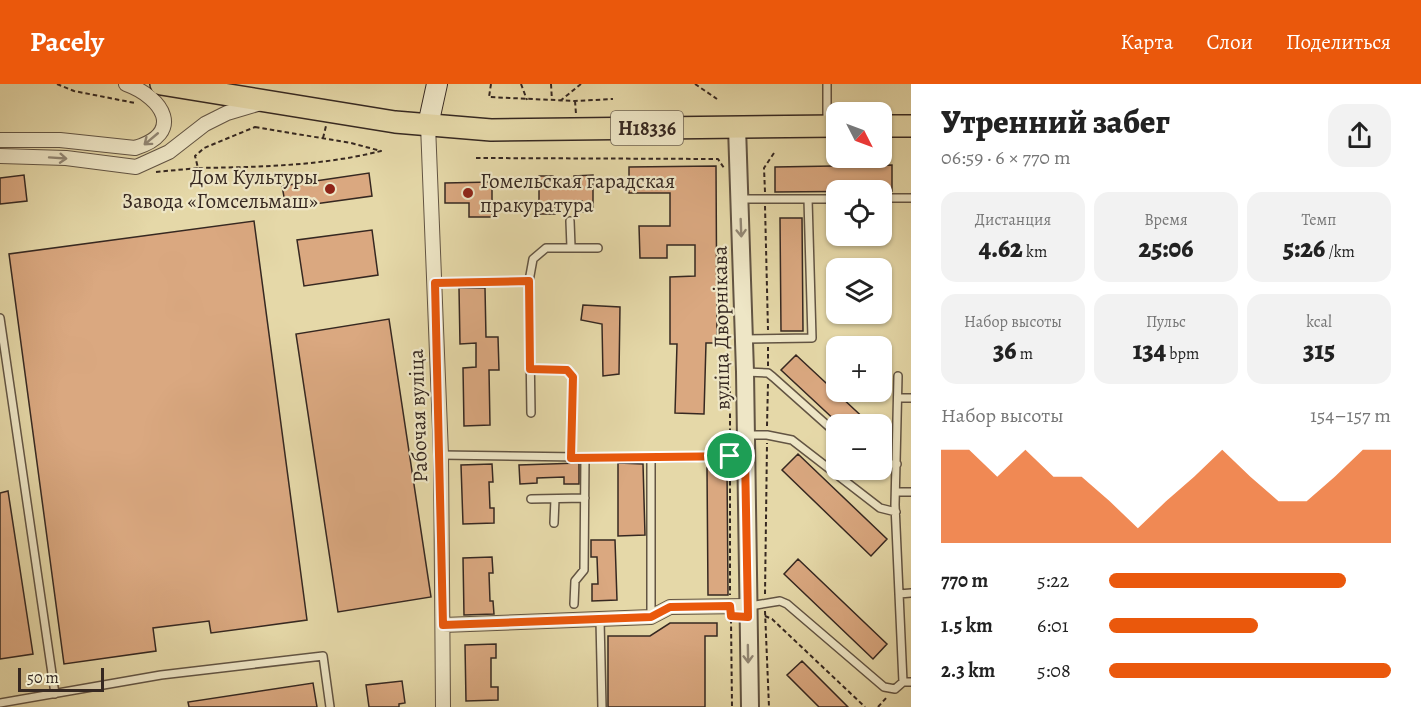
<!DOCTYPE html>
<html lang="ru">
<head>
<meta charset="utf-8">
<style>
  body { margin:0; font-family:Alegreya,serif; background:#f2f2f2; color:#222; height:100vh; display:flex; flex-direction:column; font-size:22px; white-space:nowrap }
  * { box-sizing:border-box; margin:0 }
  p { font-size:20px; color:#767676 }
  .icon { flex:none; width:33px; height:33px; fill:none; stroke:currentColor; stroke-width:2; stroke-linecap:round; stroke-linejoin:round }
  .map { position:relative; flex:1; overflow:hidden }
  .panel { display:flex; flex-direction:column; background:#fff; width:510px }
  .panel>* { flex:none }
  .needle { width:39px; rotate:132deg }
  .buttons { position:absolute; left:826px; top:18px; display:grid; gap:12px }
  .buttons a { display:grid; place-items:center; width:66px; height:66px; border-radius:12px; background:#fff; box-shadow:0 2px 4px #0004; font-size:30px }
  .scale { position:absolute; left:18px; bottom:15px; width:86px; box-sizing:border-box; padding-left:6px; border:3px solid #362821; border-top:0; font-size:16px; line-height:21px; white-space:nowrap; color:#362821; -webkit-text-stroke:4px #eee6c6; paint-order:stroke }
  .pin { position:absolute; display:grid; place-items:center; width:51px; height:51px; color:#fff; margin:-26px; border:3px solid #fff; border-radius:50%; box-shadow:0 2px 6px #0007 }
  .round { display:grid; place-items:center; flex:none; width:63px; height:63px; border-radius:18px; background:#f2f2f2 }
  .summary { display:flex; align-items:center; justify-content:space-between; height:102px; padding:0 30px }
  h1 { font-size:33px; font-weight:800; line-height:45px }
  .stats { display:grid; grid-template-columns:repeat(3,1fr); gap:9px; height:102px; padding:6px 30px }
  .stats div { display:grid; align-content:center; border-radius:15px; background:#f2f2f2; text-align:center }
  .stats b { font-size:26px; font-weight:800 }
  .stats small { font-size:16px; font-weight:400 }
  .stats p { font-size:16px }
  .chart { height:168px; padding:12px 30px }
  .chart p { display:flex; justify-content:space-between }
  .chart svg { width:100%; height:108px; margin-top:6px; fill:#ea580c; opacity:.7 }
  ul { padding:0 30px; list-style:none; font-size:20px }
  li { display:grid; grid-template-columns:96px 72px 1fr; align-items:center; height:45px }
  li i { height:15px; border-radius:8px; background:#ea580c }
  header { display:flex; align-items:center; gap:36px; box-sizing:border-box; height:84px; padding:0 30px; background:#ea580c; color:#fff }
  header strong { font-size:28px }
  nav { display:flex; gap:33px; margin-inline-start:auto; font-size:21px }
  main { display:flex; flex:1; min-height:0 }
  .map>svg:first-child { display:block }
</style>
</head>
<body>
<header>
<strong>Pacely</strong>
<nav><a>Карта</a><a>Слои</a><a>Поделиться</a></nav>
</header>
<main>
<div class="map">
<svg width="911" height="623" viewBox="0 0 911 623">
  <rect width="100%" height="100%" fill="#e5d8a8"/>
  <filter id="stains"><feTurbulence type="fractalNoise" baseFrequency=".00333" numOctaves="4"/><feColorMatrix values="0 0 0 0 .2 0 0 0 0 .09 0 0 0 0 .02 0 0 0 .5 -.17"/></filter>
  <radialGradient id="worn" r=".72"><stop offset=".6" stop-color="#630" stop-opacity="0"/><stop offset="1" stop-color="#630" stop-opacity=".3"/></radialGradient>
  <path fill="#daa880" stroke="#362821" stroke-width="1.5" d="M892,81V107L775,108V83Z
    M716,82L717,259H706L704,330L675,329L677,260H670V193L695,192V161H667V174H640L639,142H670V109H629V83Z
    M369,89L372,112L286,124L282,102Z
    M24,91L27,117L0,120V94Z
    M593,91V128H583L582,117L555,118V130H539V92H553V96L574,95V92Z
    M492,98V133H469V119H445V99Z
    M780,134H802L803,247H781Z
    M254,137L307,536L211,549L209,537L153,544L156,567L64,580L9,170Z
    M372,146L378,191L304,202L297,156Z
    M459,204H485L486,253H498L499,286H489L490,341L464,342L463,284L476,283V259L460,260Z
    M583,221L620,223L619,290L603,292L602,240L581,236Z
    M389,235L431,513L338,528L296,250Z
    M796,271L870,340H839L781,286Z
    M798,370L887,455L871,472L782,386Z
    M579,379V400H564V393L537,394V399L520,400L519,381Z
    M618,379L643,380L645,451L618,452Z
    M492,380L493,398H489L490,424H494V439L463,440L461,381Z
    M707,384H727L728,511H708Z
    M8,407L33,570L0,575V409Z
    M591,456H615L617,516L592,517V500H598L597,473H591Z
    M492,473L493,489H489L490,517H493L494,530L464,531L463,474Z
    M798,475L887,560L873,575L784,490Z
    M670,539H717V552H705V623H608V552H650Z
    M496,560V574H491V603H498V616L466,617L465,561Z
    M802,577L848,623H819L787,591Z
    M402,597L405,619L399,620V623H369L366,601Z
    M313,599L317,623H189L188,618Z"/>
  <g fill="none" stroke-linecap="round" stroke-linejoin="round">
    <g stroke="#625443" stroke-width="10">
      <path id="service" d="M827,0V40
        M882,114H911
        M741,115H837
        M570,137L571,163
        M529,197L533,175L546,164H598
        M435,199L529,197L531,329
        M0,234L55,610
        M744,255L812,254L808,115
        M530,285L567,286L573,293L571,374
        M745,288L768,289L773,293L837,350
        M898,292L895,421L903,598H911
        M899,314H911
        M746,351H767L792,356L880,424L896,428
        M441,371L651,374V533
        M651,374L745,372
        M882,380H897
        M896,408H911
        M531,415L585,414
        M554,439L555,415
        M899,510L911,509
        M574,520L575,497L584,486L585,374
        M750,522L780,517L787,520L884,603L895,605L903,598
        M600,536L602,623
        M0,619L161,591L323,572L330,623"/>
    </g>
    <g stroke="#625443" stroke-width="16">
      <path id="minor" d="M428,41L441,371L443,623
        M0,56H60L135,64C184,49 164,14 126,0
        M0,72L66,74L136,83L169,68L205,40L227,29L261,19
        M443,541L651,533L670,523L748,522"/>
    </g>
    <g stroke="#625443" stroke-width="20">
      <path id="tertiary" d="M737,43L745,288L750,623"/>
    </g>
    <g stroke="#362821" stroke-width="22">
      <path id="secondary" d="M428,41L437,0"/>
    </g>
    <g stroke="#362821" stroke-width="24">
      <path id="primary" d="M161,0L395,38L491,46L837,42
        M882,42H911"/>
    </g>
    <path stroke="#362821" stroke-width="2" stroke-dasharray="4.5 3" stroke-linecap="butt" d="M57,0L74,7L135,19
      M491,0L489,13L575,17L613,15
      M521,0L527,16
      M551,0L552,17
      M695,0L717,15
      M560,17L581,0
      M575,17L576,30
      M255,43L351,59L381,67C321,82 260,83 198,84L195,72L204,64Z
      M323,54L326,42
      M476,74L718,75L724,84
      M156,88L198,84
      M765,108L764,84L774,69
      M765,122L768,246
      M768,282V263
      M767,342L768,299
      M730,364V298
      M730,382V511
      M765,510L767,359
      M765,527L769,623
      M765,532L772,535L865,623
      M731,535L732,623
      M878,623L887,613"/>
    <use href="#service" stroke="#eee6c6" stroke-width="7"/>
    <use href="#minor" stroke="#eee6c6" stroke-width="14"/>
    <use href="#tertiary" stroke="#eee6c6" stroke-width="16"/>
    <use href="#secondary" stroke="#eee6c6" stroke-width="20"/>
    <use href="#primary" stroke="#e5d8a8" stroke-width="21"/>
  </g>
  <defs><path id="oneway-shaft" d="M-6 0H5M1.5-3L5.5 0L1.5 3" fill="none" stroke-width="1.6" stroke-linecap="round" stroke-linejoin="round" transform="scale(1.5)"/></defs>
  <g stroke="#928774">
    <use href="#oneway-shaft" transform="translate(151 55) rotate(140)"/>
    <use href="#oneway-shaft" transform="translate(58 74) rotate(4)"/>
    <use href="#oneway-shaft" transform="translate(741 144) rotate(88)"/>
    <use href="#oneway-shaft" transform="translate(748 570) rotate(89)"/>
  </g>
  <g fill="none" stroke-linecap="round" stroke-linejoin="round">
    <g stroke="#fff" stroke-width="12">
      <path id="route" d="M529,197L530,285L567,286L573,293L571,374L745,372L748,533L731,532L730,522L670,523L651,533L443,541L435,199Z"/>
    </g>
    <use href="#route" stroke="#ea580c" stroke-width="8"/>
  </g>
  <g fill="#8f2418" stroke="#eee6c6" stroke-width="2">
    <circle cx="330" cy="105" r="6"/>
    <circle cx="468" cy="109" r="6"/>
  </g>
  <g text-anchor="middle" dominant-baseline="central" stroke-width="4.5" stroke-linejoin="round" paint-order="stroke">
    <rect fill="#eee6c6" stroke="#6d6152" stroke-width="1.5" x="611" y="27" width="72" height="34" rx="4.5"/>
    <g font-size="20" font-weight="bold" fill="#362821">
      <text x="647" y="44">Н18336</text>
    </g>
    <g font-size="21" fill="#362821" stroke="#eee6c6" text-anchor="end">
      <text x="318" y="93">Дом Культуры<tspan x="318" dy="24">Завода «Гомсельмаш»</tspan></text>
      <text x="480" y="97" text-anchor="start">Гомельская гарадская<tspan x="480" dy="24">пракуратура</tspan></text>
    </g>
    <g font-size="21" fill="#362821" stroke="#eee6c6">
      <text transform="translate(721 244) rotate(-91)">вуліца Дворнікава</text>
      <text transform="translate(418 332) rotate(-92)">Рабочая вуліца</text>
    </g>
  </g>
  <rect width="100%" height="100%" filter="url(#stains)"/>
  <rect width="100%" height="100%" fill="url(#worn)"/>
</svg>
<div class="buttons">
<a><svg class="needle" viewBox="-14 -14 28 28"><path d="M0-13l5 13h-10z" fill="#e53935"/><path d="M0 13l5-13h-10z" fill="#767676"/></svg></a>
<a><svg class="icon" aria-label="locate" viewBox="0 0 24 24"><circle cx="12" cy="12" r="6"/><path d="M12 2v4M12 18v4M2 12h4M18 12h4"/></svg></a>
<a><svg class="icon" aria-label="layers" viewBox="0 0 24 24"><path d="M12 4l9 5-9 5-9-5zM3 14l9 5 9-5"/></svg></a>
<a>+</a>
<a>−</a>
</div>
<div class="scale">50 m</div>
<div class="pin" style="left:730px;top:372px;background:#1e9e55"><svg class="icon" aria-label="arrive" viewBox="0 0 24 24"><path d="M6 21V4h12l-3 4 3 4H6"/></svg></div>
</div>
<section class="panel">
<div class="summary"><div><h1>Утренний забег</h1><p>06:59 · 6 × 770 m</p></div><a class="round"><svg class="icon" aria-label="share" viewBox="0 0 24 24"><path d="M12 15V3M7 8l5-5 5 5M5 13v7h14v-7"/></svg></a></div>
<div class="stats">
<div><p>Дистанция</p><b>4.62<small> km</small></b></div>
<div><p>Время</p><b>25:06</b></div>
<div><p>Темп</p><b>5:26<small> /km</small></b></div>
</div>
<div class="stats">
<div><p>Набор высоты</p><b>36<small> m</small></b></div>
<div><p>Пульс</p><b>134<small> bpm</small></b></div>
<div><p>kcal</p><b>315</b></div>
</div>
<div class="chart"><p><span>Набор высоты</span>154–157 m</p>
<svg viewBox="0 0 160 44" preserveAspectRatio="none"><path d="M0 44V6L10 6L20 17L30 6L40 17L50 17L60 27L70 38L80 27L90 17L100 6L110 17L120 27L130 27L140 17L150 6L160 6V44z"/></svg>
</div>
<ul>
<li><b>770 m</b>5:22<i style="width:84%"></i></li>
<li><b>1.5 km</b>6:01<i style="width:53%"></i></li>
<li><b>2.3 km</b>5:08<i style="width:100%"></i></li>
</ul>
</section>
</main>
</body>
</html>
